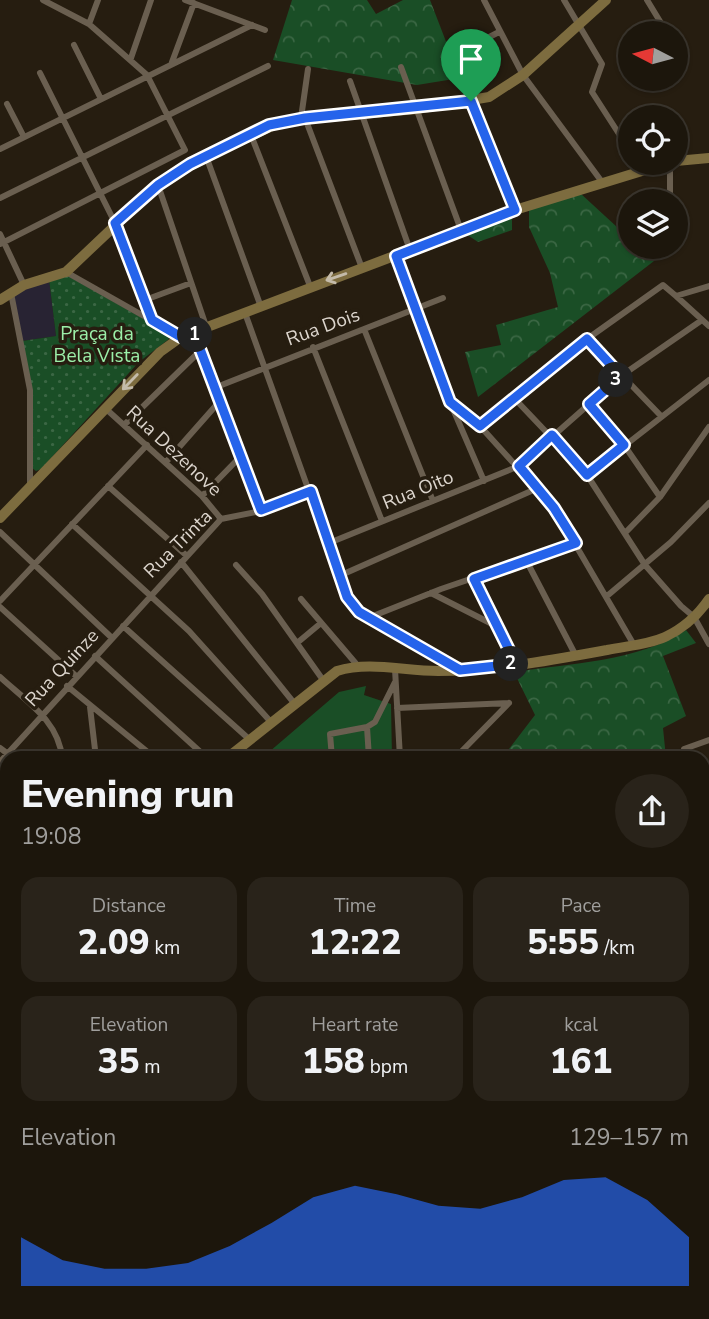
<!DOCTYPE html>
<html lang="en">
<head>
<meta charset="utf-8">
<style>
  body { margin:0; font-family:"Nunito Sans",sans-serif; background:#29231a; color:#f1f3f6; height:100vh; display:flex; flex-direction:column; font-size:26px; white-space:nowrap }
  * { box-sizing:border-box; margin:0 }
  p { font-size:23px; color:#a09f9d }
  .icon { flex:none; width:38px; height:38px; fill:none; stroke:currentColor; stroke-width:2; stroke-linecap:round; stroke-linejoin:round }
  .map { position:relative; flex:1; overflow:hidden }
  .drawer { position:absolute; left:0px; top:751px; width:710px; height:569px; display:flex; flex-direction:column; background:#1c160c; border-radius:21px 21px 0 0; box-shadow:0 2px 5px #0004,0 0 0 2px #3a352d }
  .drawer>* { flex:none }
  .needle { width:46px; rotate:276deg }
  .tools { position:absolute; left:618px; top:21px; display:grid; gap:14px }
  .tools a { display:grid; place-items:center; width:70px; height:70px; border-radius:50%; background:#1c160c; box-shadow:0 2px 5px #0004,0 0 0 2px #3a352d; font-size:35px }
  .pin { position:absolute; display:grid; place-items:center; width:60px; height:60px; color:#fff; margin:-72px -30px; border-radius:50% 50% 50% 0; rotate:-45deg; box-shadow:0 0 7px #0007 }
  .pin .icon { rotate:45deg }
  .km { position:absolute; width:35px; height:35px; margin:-18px; border-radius:50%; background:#222; color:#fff; font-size:19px; line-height:35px; text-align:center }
  .round { display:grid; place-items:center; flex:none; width:74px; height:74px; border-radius:37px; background:#29231a }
  .head { display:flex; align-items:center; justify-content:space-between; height:119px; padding:0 21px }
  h1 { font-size:38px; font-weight:800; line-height:52px }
  .stats { display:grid; grid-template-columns:repeat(3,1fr); gap:10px; height:119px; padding:7px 21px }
  .stats div { display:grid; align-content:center; border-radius:18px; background:#29231a; text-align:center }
  .stats b { font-size:35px; font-weight:800 }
  .stats small { font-size:19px; font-weight:400 }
  .stats p { font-size:19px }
  .chart { height:196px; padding:14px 21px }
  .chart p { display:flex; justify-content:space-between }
  .chart svg { width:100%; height:126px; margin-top:7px; fill:#2563eb; opacity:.7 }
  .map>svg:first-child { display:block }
</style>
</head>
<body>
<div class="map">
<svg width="709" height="1319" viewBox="0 0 709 1319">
  <defs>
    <pattern id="forest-crowns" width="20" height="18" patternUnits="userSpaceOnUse" patternTransform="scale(1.75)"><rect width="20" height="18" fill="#1a4e26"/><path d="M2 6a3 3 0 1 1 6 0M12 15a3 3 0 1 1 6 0" fill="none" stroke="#3b6744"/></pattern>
    <pattern id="park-dots" width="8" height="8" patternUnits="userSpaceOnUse" patternTransform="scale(1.75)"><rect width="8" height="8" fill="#1a4e26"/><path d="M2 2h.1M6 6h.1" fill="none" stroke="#3b6744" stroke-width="1.8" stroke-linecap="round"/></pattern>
  </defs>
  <rect width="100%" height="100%" fill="#261d10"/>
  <path fill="#282333" d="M49,279L56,336L22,341L14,294Z"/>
  <path fill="#1a4e26" d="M366,686L364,695L391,704L392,758H262L339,692Z"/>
  <path fill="url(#forest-crowns)" d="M292,0H367L376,14L403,0H430L460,78L417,85L273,60Z
    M580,193L630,239V247H638L654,261L478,397L465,352L501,345L496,325L558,307L550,273L529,227V210Z
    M512,217V230L478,242L463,232Z
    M686,630L696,643L663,656L686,716L663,728L666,758H502L535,715L514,672C570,663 638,662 686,630Z
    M704,861L706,877H709V920L704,912Z
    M709,1202V1319H408L413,1312H704V1213Z"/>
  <path fill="url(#park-dots)" d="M68,276L165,331L169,339L139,362L41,469L36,471L32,468L33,395L22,341L56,336L49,279Z"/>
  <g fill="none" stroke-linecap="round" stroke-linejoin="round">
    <path stroke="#6a5f50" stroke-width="6" d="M185,0L265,30
      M484,0L523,75L602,182
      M564,0L602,64L592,92L630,151
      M647,0L661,23
      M89,24L98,0
      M74,45L101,99
      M468,48L499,32
      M131,58L151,0
      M172,62L194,3
      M401,67L461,230
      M40,73L115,223L152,320
      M350,81L410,250
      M471,101L515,210
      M7,104L24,137
      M301,118L308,69
      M305,118L362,268
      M251,135L310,286
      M0,149L252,25
      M206,156L261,307
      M637,163L641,170
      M670,163V201
      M158,185L207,329
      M0,198L268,66
      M645,201L662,196
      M0,234L24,285
      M0,244L185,150L147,75L89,24L43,0
      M396,256L450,402L484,481
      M66,272L181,337
      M11,293L30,390V485
      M676,296L709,326
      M145,300L191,283
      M245,313L347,597L368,618L458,669
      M364,329L433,501
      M194,333L261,511
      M587,339L661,416
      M313,347L382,521
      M214,388L443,298
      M514,398L587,475L645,565L681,606L694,617L709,644
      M450,402L480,426L554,508L634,645
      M589,404L624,445L660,497
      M105,408L202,496L221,519
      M124,425L200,351
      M480,426L587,339L663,285L676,296L709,286
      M166,462L219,402
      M587,475L709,380
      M108,486L187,556
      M202,496L241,456
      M72,524L189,631L270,721
      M0,532L112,638
      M626,532L660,497L709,427
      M329,543L519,466L621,376L702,320
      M526,560L576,656
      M181,562L294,703
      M236,565L262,594L323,680
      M339,576L538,488
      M474,579L516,664
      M431,593L498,627
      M607,596L671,542L709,503
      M301,599L358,666
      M0,601L147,445
      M0,607L76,676
      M368,618L441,589L576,543
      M123,626L249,739
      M297,643L321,623
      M95,656L207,758
      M395,669L400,758
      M0,677C26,701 59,721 62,758
      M67,686L155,758
      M90,707L96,758
      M397,708L509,703
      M367,727L369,758
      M0,748L8,754L22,758
      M332,758L330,734L367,727L375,722L395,682
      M451,758L461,752L509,703
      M682,758L684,749L709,740
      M0,762L221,519L271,509L311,491
      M704,817L709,832
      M0,878L7,873
      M0,888L7,898
      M0,948L7,943
      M704,951L709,952
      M0,982L7,992
      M0,1013L7,1008
      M704,1030H709
      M0,1114L7,1116
      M704,1134L709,1135
      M0,1205L7,1169
      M0,1212L7,1214
      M389,1312V1319
      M45,1319L46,1312
      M116,1319L117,1312
      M197,1319V1312
      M228,1319H240
      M280,1319L281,1312"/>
    <path stroke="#7d6c3f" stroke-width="10" d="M676,161L709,158
      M0,300L24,285L66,272L158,185L190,164L283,121L417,109L489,97L523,75L606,0
      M0,518L160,352L181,337L515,210L668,163
      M227,758L337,671C369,661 404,671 438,671C494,671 552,660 607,650C626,646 647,645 665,637C682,629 698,615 709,599
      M0,839L7,834"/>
  </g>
  <defs><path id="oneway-shaft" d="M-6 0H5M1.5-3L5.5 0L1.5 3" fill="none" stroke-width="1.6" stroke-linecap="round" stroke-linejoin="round" transform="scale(1.75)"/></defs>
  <g stroke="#c4bbaa">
    <use href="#oneway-shaft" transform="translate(336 277) rotate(161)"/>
    <use href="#oneway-shaft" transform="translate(130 382) rotate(134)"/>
  </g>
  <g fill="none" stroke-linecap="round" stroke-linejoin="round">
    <g stroke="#fff" stroke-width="14">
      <path id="route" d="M471,101L515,210L396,256L450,402L480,426L587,339L621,376L589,404L624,445L587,475L552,435L519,466L554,508L576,543L474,579L516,664L460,670L359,612L347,597L311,491L261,510L194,333L181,337L152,320L115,223L158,185L190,164L269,125L305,118Z"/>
    </g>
    <use href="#route" stroke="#2563eb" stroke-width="9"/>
  </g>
  <g text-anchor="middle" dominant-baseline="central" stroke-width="7" stroke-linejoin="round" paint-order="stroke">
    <g font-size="19" fill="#dcd5cd" stroke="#261d10">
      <text transform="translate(323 327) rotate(-20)">Rua Dois</text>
      <text transform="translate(174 451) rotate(43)">Rua Dezenove</text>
      <text transform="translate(418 490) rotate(-22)">Rua Oito</text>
      <text transform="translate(178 544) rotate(-45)">Rua Trinta</text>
      <text transform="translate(62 668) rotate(-47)">Rua Quinze</text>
    </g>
    <g font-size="19" fill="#9befa8" stroke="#261d10">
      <text x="97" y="334">Praça da<tspan x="97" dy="22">Bela Vista</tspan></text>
    </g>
  </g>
</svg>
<div class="tools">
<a><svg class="needle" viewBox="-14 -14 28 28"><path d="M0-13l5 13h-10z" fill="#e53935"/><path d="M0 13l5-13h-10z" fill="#a09f9d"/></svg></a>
<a><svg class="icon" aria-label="locate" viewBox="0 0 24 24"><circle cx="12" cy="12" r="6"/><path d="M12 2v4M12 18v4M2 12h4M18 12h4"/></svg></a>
<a><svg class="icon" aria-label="layers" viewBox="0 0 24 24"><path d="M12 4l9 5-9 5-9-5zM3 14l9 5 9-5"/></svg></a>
</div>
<div class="pin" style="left:471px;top:101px;background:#1e9e55"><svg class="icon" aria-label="arrive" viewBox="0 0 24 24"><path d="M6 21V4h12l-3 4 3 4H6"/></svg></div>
<b class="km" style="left:195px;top:335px">1</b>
<b class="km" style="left:511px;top:664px">2</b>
<b class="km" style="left:616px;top:380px">3</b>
<section class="drawer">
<div class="head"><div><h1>Evening run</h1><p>19:08</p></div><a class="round"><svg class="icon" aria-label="share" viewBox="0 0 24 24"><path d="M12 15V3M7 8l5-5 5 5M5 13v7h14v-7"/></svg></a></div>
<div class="stats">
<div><p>Distance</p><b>2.09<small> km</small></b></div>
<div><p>Time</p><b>12:22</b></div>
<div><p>Pace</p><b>5:55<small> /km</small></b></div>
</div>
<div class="stats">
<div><p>Elevation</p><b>35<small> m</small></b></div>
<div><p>Heart rate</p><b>158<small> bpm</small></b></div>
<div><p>kcal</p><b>161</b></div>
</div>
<div class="chart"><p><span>Elevation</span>129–157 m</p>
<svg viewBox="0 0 160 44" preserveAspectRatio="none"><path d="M0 44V27L10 35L20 38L30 38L40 36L50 30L60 22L70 13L80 9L90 12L100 16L110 17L120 13L130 7L140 6L150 14L160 27V44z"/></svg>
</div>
</section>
</div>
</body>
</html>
